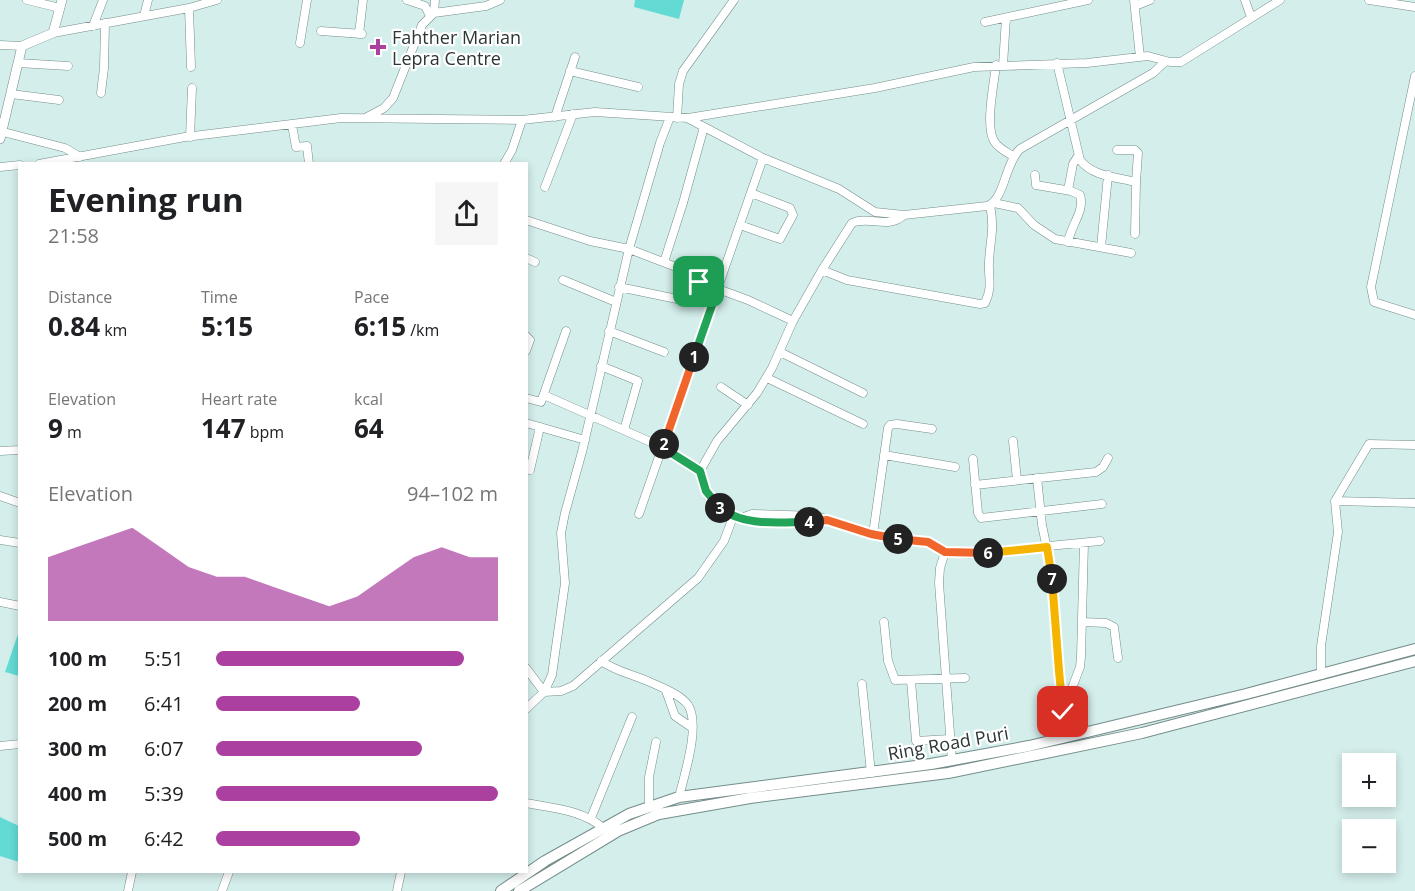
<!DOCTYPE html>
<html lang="en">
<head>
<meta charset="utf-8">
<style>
  body { margin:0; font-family:"Open Sans",sans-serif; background:#f6f6f6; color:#202124; height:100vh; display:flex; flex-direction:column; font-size:22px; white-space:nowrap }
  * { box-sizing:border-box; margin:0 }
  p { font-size:20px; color:#757577 }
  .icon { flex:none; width:33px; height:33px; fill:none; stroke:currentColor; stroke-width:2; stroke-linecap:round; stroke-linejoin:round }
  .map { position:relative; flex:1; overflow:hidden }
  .details { position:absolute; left:18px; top:162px; width:510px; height:711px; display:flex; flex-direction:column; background:#fff; border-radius:0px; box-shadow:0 3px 9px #0003 }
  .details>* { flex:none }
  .tools { position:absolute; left:1342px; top:753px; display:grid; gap:12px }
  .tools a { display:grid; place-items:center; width:54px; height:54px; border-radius:0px; background:#fff; box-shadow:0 3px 9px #0003; font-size:30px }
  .pin { position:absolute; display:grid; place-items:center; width:51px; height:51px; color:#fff; margin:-26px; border-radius:12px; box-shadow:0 3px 9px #0006 }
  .km { position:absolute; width:30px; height:30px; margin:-15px; border-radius:50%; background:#222; color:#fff; font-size:16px; line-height:30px; text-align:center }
  .round { display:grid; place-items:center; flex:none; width:63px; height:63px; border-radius:0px; background:#f6f6f6 }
  .summary { display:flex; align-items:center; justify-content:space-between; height:102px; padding:0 30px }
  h1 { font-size:33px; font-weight:700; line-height:45px }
  .stats { display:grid; grid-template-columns:repeat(3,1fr); gap:9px; height:102px; padding:6px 30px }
  .stats div { display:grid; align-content:center }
  .stats b { font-size:26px; font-weight:700 }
  .stats small { font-size:16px; font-weight:400 }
  .stats p { font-size:16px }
  .chart { height:168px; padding:12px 30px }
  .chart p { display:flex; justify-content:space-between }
  .chart svg { width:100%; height:108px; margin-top:6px; fill:#ab40a0; opacity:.7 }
  ul { padding:0 30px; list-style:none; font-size:20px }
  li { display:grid; grid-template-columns:96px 72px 1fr; align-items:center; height:45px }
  li i { height:15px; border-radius:8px; background:#ab40a0 }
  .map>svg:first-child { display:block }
</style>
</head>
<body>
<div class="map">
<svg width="1415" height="891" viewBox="0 0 1415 891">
  <rect width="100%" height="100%" fill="#d4eeec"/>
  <path fill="#63dad4" d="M635,0H684L679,19L634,7Z
    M19,631V676L5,672Z
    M0,817L19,826V862L0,856Z"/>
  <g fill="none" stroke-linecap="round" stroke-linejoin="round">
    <g stroke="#748d8b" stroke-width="9">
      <path id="minor" d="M27,0L60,8
        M407,0L425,6L430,16
        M1134,0L1140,57
        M1245,0L1251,17
        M1369,0L1415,7
        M1135,6L1150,0
        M189,8L191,67
        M434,13L435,0
        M144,16L148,0
        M985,22L1088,0
        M93,26L103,0
        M321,31L362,34
        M53,33L189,8L217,0
        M359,34L363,0
        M300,43L307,0
        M0,45L22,46
        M18,63L68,66
        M1057,63L1080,160C1093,177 1117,177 1136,182L1135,234
        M996,65C994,84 985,125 994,141C998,148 1006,152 1013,156
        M1003,65L1006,18
        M570,71L638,87
        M1415,76L1371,287L1374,302L1415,315
        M101,93L104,68L105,23
        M11,94L59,100
        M367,117L384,108L393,98L422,25L434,13L486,6L500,0
        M555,117L575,57
        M677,118L679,84L683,71L734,0
        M689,119L763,158L839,189L875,212L904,215L987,206C1005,200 1004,165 1020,149L1153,73L1166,61
        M292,125L296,147L307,146L309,164
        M0,131L65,148L80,157
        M190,137L192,88
        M1117,150H1135L1138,153L1136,182
        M39,164L185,137L341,118L522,120L595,112L688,118L875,88L974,67L1087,63L1148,56L1170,62H1181L1280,0
        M504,164L512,150L522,120
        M0,167L20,165
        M1035,175L1036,185L1071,191L1080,195C1085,211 1071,225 1068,242
        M545,187L573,114
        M1068,190L1073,164L1078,156
        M994,203L1018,208L1034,225L1055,239L1131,253
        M526,220L590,241L629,249L676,267L699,282L748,300L793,321
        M740,225L780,239L793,215L790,208L751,193
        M1101,247L1108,175
        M526,258L535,262
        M664,262L683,203L704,127
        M822,270L852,223C869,215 888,230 904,215
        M563,280L616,302
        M619,287L677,299
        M609,331L664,352
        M526,336L530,340L526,351
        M780,352L863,393
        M601,366L638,381L624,430
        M767,378L863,424
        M721,387L748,405
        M544,395L662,447L700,471C706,531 775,522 818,522L827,520
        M526,398L541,402L566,331
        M526,423L585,440
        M1013,441L1017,480
        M0,451L20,450
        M884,455L955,467
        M973,459L978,513L981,518L1102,504
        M530,470L540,427
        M700,471L717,441L757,393L772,368L793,321L822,270L847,280L980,304L985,303C993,286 988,279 989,262C990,239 995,230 990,205
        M1037,478L1042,525L1051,568L1065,737
        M975,485L1096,472L1103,467L1108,458
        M0,496L20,503
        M1335,501L1415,503
        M639,514L763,158
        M741,518L752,514L817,516L871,534L928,542L945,552L969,554L1100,541
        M873,534L888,428L890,425L897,424L932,429
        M0,540L20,543
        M945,552L940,568L939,583L952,761
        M0,602L20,606
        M884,622L888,661L895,680L965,678
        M1082,622L1106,623L1114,627L1118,658
        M601,661C617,672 635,675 652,683C663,688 681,695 688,705C701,725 684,776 679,797
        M526,668L544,692L561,691L573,686L698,578L724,541L733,517
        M1321,675V646L1338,532L1335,501L1369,444L1415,445
        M911,681L916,741L950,739
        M862,684L871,773
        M666,691L675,716L691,727
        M526,709L544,692L552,675L565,583L561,533L565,513L582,452L629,249L660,143L670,117
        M1064,709L1080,667L1081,657L1084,543
        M0,746L20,744
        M526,803C552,808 583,810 603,828
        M649,806V777L656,742
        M591,818L632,717
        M128,891L132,872
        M222,891L229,872
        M397,891L401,872"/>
    </g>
    <g stroke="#748d8b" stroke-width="10">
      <path id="major" d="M0,139L22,46L53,33L62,0"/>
    </g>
    <g stroke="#748d8b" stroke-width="12">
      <path id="highway" d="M501,891L545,861L629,814L679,797L931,764L1029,746L1246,694L1415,649
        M519,891L618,831L659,814L750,798L948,773L1041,754L1142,733L1415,661"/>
    </g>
    <use href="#minor" stroke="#fff" stroke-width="8"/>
    <use href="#major" stroke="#fff" stroke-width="9"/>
    <use href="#highway" stroke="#fff" stroke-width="10"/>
  </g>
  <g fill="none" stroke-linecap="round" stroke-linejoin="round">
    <g stroke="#fff" stroke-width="12">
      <path id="split-1" d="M694,357L718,288L699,282"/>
    </g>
    <g stroke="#fff" stroke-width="12">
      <path id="split-2" d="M664,444L694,357"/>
    </g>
    <g stroke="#fff" stroke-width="12">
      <path id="split-3" d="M664,444L662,447L700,471L706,491L720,508"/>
    </g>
    <g stroke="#fff" stroke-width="12">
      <path id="split-4" d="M720,508C745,527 779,522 809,522"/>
    </g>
    <g stroke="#fff" stroke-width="12">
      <path id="split-5" d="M809,522L827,520L871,534L898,539"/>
    </g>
    <g stroke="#fff" stroke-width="12">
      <path id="split-6" d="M898,539L928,542L945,552L988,553"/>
    </g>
    <g stroke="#fff" stroke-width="12">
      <path id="split-7" d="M988,553L1047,547L1052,579"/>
    </g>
    <g stroke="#fff" stroke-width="12">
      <path id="split-8" d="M1052,579L1059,671"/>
    </g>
    <g stroke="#fff" stroke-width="12">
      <path id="split-9" d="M1059,671L1063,712"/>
    </g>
    <use href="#split-1" stroke="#22a559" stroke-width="8"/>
    <use href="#split-2" stroke="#f0652b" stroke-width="8"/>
    <use href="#split-3" stroke="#22a559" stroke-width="8"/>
    <use href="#split-4" stroke="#22a559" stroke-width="8"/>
    <use href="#split-5" stroke="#f0652b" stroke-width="8"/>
    <use href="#split-6" stroke="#f0652b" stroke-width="8"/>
    <use href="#split-7" stroke="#f5b400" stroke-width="8"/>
    <use href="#split-8" stroke="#f5b400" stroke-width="8"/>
    <use href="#split-9" stroke="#f5b400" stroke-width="8"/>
  </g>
  <path fill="#ab40a0" stroke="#fff" stroke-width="2" d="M375 38h6v6h6v6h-6v6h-6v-6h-6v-6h6z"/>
  <g text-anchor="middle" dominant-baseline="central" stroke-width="4.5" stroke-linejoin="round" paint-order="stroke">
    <g font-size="18" fill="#2c3635" stroke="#fff" text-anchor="start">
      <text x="392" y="37">Fahther Marian<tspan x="392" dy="21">Lepra Centre</tspan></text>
    </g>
    <g font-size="18" fill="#2c3635" stroke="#fff">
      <text transform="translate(948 743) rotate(-10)">Ring Road Puri</text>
    </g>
  </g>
</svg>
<div class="tools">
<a>+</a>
<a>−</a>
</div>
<div class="pin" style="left:699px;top:282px;background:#1e9e55"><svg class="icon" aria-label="arrive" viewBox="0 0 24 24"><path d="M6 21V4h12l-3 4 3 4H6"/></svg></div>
<div class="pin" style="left:1063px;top:712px;background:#d93025"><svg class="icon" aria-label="check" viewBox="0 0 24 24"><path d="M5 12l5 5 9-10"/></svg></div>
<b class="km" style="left:694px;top:357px">1</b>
<b class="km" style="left:664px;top:444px">2</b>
<b class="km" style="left:720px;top:508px">3</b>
<b class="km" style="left:809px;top:522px">4</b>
<b class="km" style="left:898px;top:539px">5</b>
<b class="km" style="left:988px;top:553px">6</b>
<b class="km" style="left:1052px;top:579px">7</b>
<section class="details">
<div class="summary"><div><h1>Evening run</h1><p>21:58</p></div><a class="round"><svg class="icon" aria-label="share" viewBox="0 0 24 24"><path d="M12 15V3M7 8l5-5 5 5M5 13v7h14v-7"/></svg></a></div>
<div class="stats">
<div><p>Distance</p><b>0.84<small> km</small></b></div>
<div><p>Time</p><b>5:15</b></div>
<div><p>Pace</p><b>6:15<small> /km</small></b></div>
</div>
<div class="stats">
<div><p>Elevation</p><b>9<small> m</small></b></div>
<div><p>Heart rate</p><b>147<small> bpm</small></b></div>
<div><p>kcal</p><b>64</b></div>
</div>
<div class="chart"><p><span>Elevation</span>94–102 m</p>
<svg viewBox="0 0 160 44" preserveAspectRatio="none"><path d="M0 44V18L10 14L20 10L30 6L40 14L50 22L60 26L70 26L80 30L90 34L100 38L110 34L120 26L130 18L140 14L150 18L160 18V44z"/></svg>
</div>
<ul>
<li><b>100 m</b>5:51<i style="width:88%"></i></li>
<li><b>200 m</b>6:41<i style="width:51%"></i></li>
<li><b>300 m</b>6:07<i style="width:73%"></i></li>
<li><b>400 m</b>5:39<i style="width:100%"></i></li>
<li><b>500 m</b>6:42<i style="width:51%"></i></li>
</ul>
</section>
</div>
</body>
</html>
